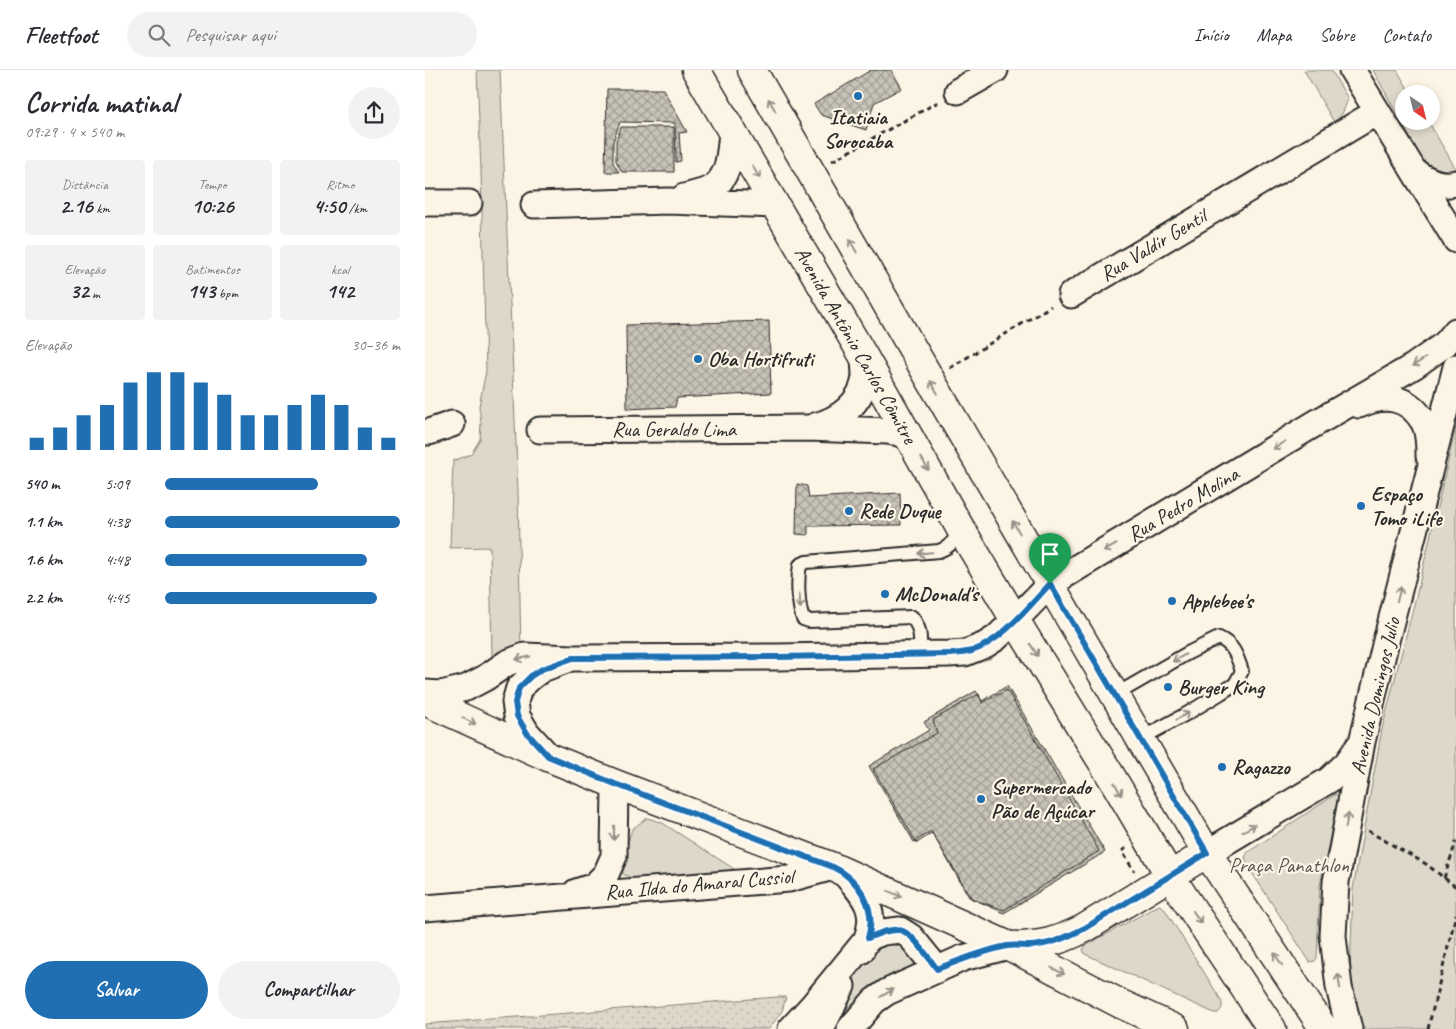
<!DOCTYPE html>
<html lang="pt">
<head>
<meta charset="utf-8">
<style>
  body { margin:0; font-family:Caveat,sans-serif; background:#f2f2f3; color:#2b2b33; height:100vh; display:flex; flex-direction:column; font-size:19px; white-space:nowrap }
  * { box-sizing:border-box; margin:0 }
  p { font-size:16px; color:#7c7c81 }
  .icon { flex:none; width:28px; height:28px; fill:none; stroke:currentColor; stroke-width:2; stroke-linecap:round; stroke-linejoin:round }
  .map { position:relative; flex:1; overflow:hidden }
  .side { display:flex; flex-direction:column; background:#fff; width:425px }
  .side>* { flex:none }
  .needle { width:32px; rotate:145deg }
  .buttons { position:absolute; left:970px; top:15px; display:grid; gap:10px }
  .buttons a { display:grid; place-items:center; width:45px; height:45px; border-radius:50%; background:#fff; box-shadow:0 2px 8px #0003; font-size:25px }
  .pin { position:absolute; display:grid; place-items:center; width:42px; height:42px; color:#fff; margin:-51px -21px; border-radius:50% 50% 50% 0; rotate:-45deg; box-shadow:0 0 5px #0007 }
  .pin .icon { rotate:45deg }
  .round { display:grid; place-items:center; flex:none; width:52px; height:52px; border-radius:26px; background:#f2f2f3 }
  .head { display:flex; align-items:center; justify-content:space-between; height:85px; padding:0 25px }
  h1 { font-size:28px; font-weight:700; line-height:38px }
  .stats { display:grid; grid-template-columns:repeat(3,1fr); gap:8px; height:85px; padding:5px 25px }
  .stats div { display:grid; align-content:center; border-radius:5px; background:#f2f2f3; text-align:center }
  .stats b { font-size:21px; font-weight:700 }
  .stats small { font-size:14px; font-weight:400 }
  .stats p { font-size:14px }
  .chart { height:140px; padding:10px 25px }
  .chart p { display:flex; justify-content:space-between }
  .chart svg { width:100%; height:90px; margin-top:5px; stroke:#1f6fb2; stroke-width:6 }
  .button { display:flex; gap:10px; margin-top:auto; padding:10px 25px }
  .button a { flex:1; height:58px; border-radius:30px; background:#1f6fb2; color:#fff; font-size:20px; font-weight:700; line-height:58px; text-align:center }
  .button a+a { background:#f2f2f3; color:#2b2b33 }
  ul { padding:0 25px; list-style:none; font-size:16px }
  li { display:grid; grid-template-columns:80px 60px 1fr; align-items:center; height:38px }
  li i { height:12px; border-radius:6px; background:#1f6fb2 }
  header { display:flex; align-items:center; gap:30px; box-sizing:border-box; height:70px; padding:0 25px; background:#fff; border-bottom:1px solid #e1e1e2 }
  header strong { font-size:24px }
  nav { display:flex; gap:28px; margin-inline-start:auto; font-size:18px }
  .search { width:350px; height:45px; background:#f2f2f3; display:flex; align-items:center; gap:12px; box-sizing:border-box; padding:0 18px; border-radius:28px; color:#7c7c81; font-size:19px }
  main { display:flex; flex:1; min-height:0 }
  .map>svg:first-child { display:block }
</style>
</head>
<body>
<header>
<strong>Fleetfoot</strong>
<div class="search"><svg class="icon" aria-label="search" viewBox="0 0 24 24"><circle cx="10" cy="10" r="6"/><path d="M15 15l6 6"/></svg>Pesquisar aqui</div>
<nav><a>Início</a><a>Mapa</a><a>Sobre</a><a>Contato</a></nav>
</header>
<main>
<section class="side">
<div class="head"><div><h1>Corrida matinal</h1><p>09:29 · 4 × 540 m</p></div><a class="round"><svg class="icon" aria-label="share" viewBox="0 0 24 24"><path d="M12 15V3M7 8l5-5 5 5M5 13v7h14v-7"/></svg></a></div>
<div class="stats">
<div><p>Distância</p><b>2.16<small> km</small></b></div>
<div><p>Tempo</p><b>10:26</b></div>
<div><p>Ritmo</p><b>4:50<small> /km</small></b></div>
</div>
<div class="stats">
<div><p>Elevação</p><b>32<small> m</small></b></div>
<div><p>Batimentos</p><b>143<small> bpm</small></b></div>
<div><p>kcal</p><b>142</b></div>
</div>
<div class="chart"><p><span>Elevação</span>30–36 m</p>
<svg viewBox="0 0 160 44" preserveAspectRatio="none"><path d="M5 44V38M15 44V33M25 44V27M35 44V22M45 44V11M55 44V6M65 44V6M75 44V11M85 44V17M95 44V27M105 44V27M115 44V22M125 44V17M135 44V22M145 44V33M155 44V38"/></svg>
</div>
<ul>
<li><b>540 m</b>5:09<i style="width:65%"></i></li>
<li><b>1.1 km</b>4:38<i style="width:100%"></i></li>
<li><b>1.6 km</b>4:48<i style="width:86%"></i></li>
<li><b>2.2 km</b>4:45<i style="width:90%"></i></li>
</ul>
<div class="button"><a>Salvar</a><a>Compartilhar</a></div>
</section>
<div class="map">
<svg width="1031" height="959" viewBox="0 0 1031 959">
  <defs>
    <pattern id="grass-dots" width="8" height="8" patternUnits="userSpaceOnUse" patternTransform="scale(1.25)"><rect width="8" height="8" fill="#ded8ca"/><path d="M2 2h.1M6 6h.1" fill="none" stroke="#bfbaae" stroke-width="1.8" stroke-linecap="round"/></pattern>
    <pattern id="building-cross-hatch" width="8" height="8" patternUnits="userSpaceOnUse" patternTransform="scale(1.25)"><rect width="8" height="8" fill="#c8c3b7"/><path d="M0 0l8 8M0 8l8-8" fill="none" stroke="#a39f95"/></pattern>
  </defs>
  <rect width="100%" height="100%" fill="#fcf5e5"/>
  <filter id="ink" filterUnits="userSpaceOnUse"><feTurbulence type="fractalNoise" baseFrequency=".02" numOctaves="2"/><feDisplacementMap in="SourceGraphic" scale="10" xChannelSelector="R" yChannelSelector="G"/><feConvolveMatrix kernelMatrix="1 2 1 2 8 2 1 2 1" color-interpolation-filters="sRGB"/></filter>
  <g filter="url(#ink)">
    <path fill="url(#grass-dots)" stroke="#84827a" d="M353,927H361L357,941L344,959H0V954Z"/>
    <path fill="#ded8ca" stroke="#84827a" d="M52,0H75L93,421L96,586L67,589L65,477L25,478L28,391L46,384L55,369L56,353L54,336L61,301L56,102Z
      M879,0H906L923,29L918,42L910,54Z
      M948,0H972L986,24H979V51H1003L1031,99V106L1004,102Z
      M1031,357V959H938L925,903L928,819L957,659L993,519Z
      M911,724L913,727L895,816L892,888L890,891L885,892L822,795L820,787L823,782Z
      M222,748L236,752L317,804L210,810L198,804L197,792L207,759Z
      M734,835L739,838L793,925L797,932V938L793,943H789L660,884L658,880L660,876Z
      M470,870L477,874L496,894L478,903L472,901L444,917L413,948L427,912L446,879Z"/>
    <path fill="url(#building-cross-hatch)" stroke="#2b2b2b" d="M446,0H466L477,18L449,33L441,60L396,45L389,34Z
      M182,19H238L262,62L254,63L256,91L251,92L250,53L195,52L188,72V93L194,102H180Z
      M196,57H249V102H197L191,91V71Z
      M344,251L346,323L252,328L250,337L202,339L201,255Z
      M372,414L382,416L384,428L475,423L476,455L383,456V465L371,464Z
      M582,616L680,782L579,843L544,827L506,761L489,772L444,696L504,660L499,652L551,621L557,631Z
      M582,620L674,781L579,840L547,829L507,763L492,773L448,699L512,663L508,650L554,624L557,633Z"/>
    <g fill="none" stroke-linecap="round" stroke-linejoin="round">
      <g stroke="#2b2b2b" stroke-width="16">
        <path id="lane" d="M495,585C495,569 497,560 487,547L384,551L378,549C373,536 372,510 375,495L381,492L514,481C527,476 529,471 534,458
          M690,625L763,583L794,568C809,575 812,586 817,601L810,614L796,623L763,643L715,669"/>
      </g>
      <g stroke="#2b2b2b" stroke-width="29">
        <path id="street" d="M927,0L1031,170
          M533,21L570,0
          M990,102C1003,111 1016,117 1031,113
          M259,127C267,125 275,123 283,120C305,111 305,82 307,61
          M0,133H44
          M109,135L243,131L350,135
          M646,225L952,42
          M934,335C959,324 982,325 998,351C1004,361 1004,375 1004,386
          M390,356C414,350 437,333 440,307C440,300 439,293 439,287
          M115,360L383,358L462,361L474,363L486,369
          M0,362H4L27,354
          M0,623L16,624L41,618L60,608L82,593L100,586L148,588L352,587L524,584L540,583L560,575L571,568L590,550L625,514L891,353L989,296L1020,274L1031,261
          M123,686L102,663L92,646L90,632L94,618L106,607L117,599L141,590
          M782,783L904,710L922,693L934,676
          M418,802C443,829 456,845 436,881
          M151,822L169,816L181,804L189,786L190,714
          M0,838L364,809L408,797
          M366,959L388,935L443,868L458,862L475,860L486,867L512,899
          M396,959L417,916
          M425,959L449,931L462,922L538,888L584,876
          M924,959L914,917L908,866L911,812L937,672L961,571L1031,297"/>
      </g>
      <g stroke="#2b2b2b" stroke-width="31">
        <path id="secondary" d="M271,0L439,287L534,456L590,550L686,706L745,806L847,959
          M327,0L505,309L782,783L899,959
          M0,631L123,687L190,714L408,797L584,876L696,934L750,959
          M585,876C615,876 633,872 660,858L782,783"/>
      </g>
      <path stroke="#2b2b2b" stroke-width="3" stroke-dasharray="5 4" stroke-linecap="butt" d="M407,91L513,32
        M525,298L626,236
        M943,761L1001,794L1031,817
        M701,778L697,781L709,801
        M1019,808L1031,772
        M1003,959L1031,844"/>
      <use href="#lane" stroke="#fcf5e5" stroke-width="12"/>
      <use href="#street" stroke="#fcf5e5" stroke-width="25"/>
      <use href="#secondary" stroke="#fcf5e5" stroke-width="28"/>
    </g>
    <defs><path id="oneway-shaft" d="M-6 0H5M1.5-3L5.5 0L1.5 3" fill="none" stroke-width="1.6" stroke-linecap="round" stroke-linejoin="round" transform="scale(1.25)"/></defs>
    <g stroke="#949088">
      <use href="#oneway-shaft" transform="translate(347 35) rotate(-120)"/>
      <use href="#oneway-shaft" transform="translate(331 102) rotate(60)"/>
      <use href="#oneway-shaft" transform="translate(428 176) rotate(-120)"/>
      <use href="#oneway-shaft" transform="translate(994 292) rotate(148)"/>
      <use href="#oneway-shaft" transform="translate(509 317) rotate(-120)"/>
      <use href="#oneway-shaft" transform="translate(854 375) rotate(149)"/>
      <use href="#oneway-shaft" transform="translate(500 394) rotate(61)"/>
      <use href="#oneway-shaft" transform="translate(591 457) rotate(-120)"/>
      <use href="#oneway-shaft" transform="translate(685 478) rotate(149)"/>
      <use href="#oneway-shaft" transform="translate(500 483) rotate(175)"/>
      <use href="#oneway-shaft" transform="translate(974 524) rotate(-75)"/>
      <use href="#oneway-shaft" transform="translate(375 531) rotate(86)"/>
      <use href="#oneway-shaft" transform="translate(609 580) rotate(58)"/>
      <use href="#oneway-shaft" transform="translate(98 588) rotate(168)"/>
      <use href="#oneway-shaft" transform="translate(754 588) rotate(151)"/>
      <use href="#oneway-shaft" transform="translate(758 646) rotate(-29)"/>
      <use href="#oneway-shaft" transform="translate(44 651) rotate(24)"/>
      <use href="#oneway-shaft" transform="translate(693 719) rotate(60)"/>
      <use href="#oneway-shaft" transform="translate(922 750) rotate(-80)"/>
      <use href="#oneway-shaft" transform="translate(824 758) rotate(-31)"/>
      <use href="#oneway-shaft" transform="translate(189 763) rotate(91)"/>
      <use href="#oneway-shaft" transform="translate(470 824) rotate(24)"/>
      <use href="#oneway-shaft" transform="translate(772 847) rotate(56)"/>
      <use href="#oneway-shaft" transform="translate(853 889) rotate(-124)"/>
      <use href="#oneway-shaft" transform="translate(633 901) rotate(27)"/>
      <use href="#oneway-shaft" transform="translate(914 911) rotate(-98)"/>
      <use href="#oneway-shaft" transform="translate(462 923) rotate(-31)"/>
    </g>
  </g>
  <g fill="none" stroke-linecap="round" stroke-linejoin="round" filter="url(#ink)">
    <g stroke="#fff" stroke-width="10">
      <path id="route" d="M625,514L782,783L660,858C642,867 625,875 605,876C597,876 589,875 582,876C558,881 535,890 512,899C504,889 487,861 474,860C463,859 453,864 443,868C452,838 435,810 408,797L190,714L123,686L102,663L92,646L90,632L94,618L106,606L117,599L148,588L352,587L524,584C532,584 539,583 547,581C578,570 603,537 625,514Z"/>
    </g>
    <use href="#route" stroke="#1f6fb2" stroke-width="6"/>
  </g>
  <g fill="#1f6fb2" stroke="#fcf5e5" stroke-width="2">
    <circle cx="433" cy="26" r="5"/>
    <circle cx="273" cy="289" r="5"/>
    <circle cx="936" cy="436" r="5"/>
    <circle cx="424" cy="441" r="5"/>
    <circle cx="460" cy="524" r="5"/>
    <circle cx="747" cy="531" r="5"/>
    <circle cx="743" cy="617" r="5"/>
    <circle cx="797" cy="697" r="5"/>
    <circle cx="556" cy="729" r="5"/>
  </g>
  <g text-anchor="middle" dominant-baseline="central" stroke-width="4.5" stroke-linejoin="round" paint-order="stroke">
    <g font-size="21" font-weight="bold" fill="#2b2b2b" stroke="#fcf5e5" text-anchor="start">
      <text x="433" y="47" text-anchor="middle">Itatiaia<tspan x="433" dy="24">Sorocaba</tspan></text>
      <text x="283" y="289">Oba Hortifruti</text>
      <text x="946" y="424">Espaço<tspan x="946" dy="24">Tomo iLife</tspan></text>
      <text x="434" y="441">Rede Duque</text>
      <text x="470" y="524">McDonald's</text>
      <text x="757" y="531">Applebee's</text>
      <text x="753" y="617">Burger King</text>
      <text x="807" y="697">Ragazzo</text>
      <text x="566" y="717">Supermercado<tspan x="566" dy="24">Pão de Açúcar</tspan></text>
    </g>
    <g font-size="21" fill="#2b2b2b" stroke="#fcf5e5">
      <text transform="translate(728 175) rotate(-31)">Rua Valdir Gentil</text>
      <text transform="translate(431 275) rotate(60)">Avenida Antônio Carlos Cômitre</text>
      <text x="249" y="359">Rua Geraldo Lima</text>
      <text transform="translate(758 434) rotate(-31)">Rua Pedro Molina</text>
      <text transform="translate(950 626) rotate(-77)">Avenida Domingos Julio</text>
      <text transform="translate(274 814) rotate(-5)">Rua Ilda do Amaral Cussiol</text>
    </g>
    <g font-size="21" fill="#585653" stroke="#fcf5e5">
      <text x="864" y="795">Praça Panathlon</text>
    </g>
  </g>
</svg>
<div class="buttons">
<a><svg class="needle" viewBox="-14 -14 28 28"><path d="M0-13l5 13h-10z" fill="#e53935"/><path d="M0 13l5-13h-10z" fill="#7c7c81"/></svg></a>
</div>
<div class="pin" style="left:625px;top:514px;background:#1e9e55"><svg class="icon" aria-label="arrive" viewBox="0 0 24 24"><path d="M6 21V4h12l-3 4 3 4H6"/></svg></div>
</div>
</main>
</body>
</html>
